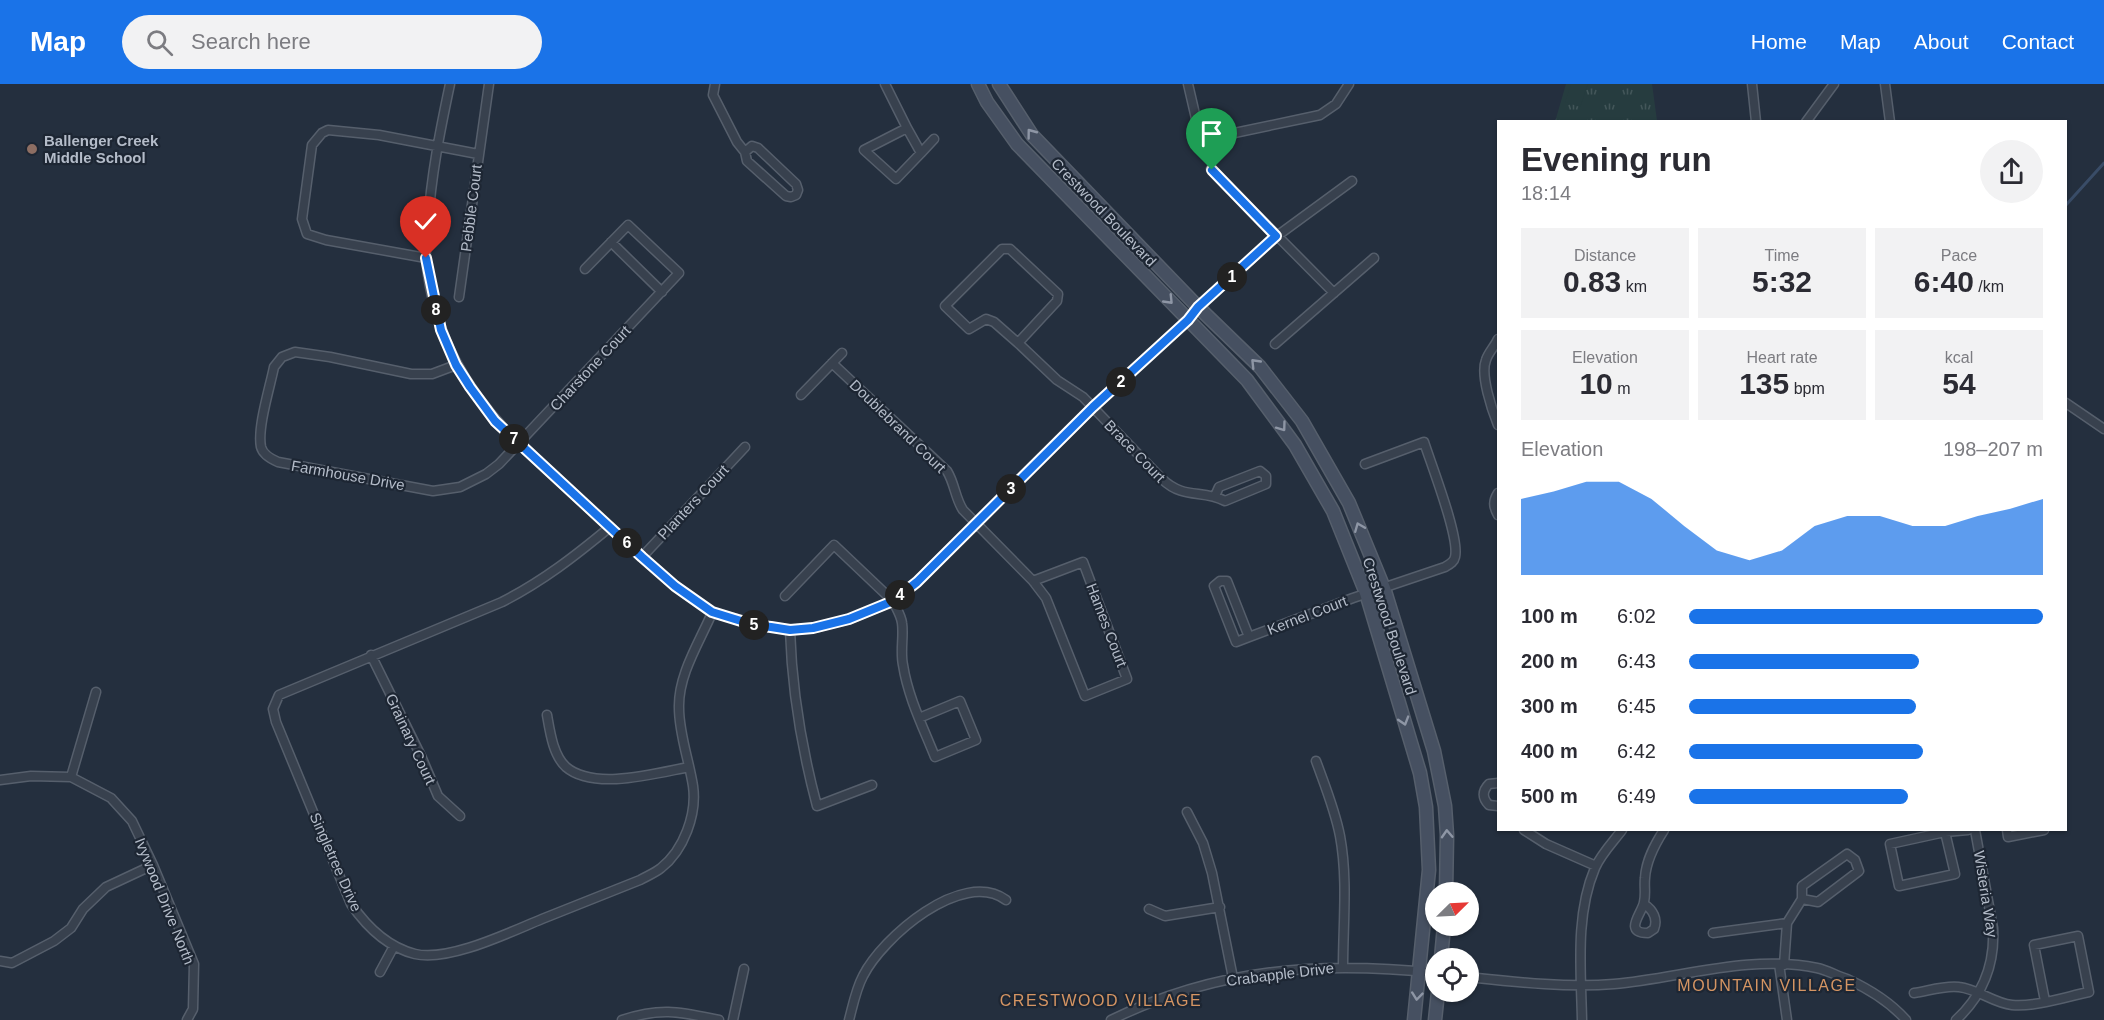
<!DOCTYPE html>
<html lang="en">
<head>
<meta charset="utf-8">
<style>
  body { margin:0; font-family:Helvetica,sans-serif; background:#f2f2f3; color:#2b2b33; height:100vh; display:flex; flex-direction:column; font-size:22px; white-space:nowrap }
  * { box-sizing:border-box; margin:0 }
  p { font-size:20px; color:#7c7c81 }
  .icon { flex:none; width:33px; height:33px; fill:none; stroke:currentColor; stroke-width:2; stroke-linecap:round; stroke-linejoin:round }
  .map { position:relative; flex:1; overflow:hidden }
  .side { position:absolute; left:1497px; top:36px; width:570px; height:711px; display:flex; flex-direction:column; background:#fff; border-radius:0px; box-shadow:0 2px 4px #0004 }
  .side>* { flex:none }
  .needle { width:39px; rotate:66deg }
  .buttons { position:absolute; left:1425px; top:798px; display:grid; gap:12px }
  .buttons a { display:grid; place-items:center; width:54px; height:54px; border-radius:50%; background:#fff; box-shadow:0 2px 4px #0004; font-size:30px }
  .pin { position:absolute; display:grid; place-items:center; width:51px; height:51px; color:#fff; margin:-62px -26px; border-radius:50% 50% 50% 0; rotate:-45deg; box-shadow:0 0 6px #0007 }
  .pin .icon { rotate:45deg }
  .km { position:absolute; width:30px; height:30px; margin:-15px; border-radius:50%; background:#222; color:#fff; font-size:16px; line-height:30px; text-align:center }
  .round { display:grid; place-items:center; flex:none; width:63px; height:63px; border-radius:32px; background:#f2f2f3 }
  .overview { display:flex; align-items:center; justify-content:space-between; height:102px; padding:0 24px }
  h1 { font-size:33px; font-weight:700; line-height:45px }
  .figures { display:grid; grid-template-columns:repeat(3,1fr); gap:9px; height:102px; padding:6px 24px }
  .figures div { display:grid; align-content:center; border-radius:0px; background:#f2f2f3; text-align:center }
  .figures b { font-size:30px; font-weight:700 }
  .figures small { font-size:16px; font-weight:400 }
  .figures p { font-size:16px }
  .chart { height:168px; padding:12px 24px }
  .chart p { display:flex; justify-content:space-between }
  .chart svg { width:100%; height:108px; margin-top:6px; fill:#1a73e8; opacity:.7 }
  ul { padding:0 24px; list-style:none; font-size:20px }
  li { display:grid; grid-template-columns:96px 72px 1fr; align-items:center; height:45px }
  li i { height:15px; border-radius:8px; background:#1a73e8 }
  header { display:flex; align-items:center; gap:36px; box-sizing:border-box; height:84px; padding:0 30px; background:#1a73e8; color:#fff }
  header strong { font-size:28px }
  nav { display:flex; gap:33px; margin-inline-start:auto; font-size:21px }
  .search { width:420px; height:54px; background:#f2f2f3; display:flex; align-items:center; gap:15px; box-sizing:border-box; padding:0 21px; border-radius:33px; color:#7c7c81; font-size:22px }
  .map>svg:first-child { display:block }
</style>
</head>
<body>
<header>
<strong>Map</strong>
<div class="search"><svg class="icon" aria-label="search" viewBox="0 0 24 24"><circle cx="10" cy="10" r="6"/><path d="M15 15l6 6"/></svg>Search here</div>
<nav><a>Home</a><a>Map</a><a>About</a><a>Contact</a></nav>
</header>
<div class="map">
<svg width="2104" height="936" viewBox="0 0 2104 936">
  <defs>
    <pattern id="park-tufts" width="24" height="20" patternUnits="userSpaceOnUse" patternTransform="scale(1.5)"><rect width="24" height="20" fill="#263c3f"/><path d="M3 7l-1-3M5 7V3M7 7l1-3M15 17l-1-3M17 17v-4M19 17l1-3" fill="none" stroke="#435659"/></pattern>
  </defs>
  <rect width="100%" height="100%" fill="#242f3e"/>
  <path fill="url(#park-tufts)" d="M1566,0H1652L1657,37L1555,38Z"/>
  <path fill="#263c3f" d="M1571,0H1588L1580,23L1565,18Z"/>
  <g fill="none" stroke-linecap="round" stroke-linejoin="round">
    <path stroke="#394c67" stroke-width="3" d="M2066,121L2104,79"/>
    <g stroke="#565f6c" stroke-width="11">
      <path id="street" d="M450,0C440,47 431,92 428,140C427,151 425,164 426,176C434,251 465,307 518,359L642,473L675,502L712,529L771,543L790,546L813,544L850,535L893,517L917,498L1093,323L1188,236L1198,223L1277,152L1352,97
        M715,0L713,11L737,58L745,68
        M885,0L907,44
        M1188,0L1201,56L1320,31L1336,20L1349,0
        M1752,0L1756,38
        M1885,0L1890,38
        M1806,38L1834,0
        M907,44L921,69L896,95L864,66Z
        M752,62L758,64L796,100L798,106L796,111L791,113L786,112L747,77L745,68Z
        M921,69L934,55
        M1211,85L1334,209
        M611,158L662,208
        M1002,165H1010L1058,210L1057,217L1018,259L994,238L986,235L969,245L945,222Z
        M426,174L326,156L307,150L302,135L312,61L322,49L328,46L379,51L478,70
        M459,213L489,0
        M1498,255C1495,262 1488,269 1486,276C1480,291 1492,326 1498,341
        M1018,259L1057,296L1083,313L1162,395C1184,416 1202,405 1225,417L1266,400V392L1260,387L1219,403L1215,412
        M1275,260L1374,174
        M832,279L947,387C955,400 955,414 963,426L1033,497L1046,514L1085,612L1127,595L1083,478L1033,497
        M456,281L432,290H411L330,273L295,268L282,273L274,283C270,303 257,344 261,363C263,371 271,375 278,378L433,407L460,403L486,390L499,380L679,189L628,141L585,185
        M801,311L842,269
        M2066,319L2104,345
        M1498,409C1493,417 1493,422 1498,431
        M610,443C575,472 543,497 502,518L279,611L273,625L276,638L351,820C367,843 387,863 415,870C449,878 510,848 542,835C575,822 608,809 640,796C647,792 655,789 661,784C684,766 697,730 693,702C689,676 679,650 679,624C678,591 699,559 712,529
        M642,473L745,363
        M785,512L834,461L893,517C896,524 901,531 902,539C904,552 900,567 903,581C908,613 923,643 935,673L976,656L960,617L919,634
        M790,546C792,608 801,662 817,722L872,701
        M1249,553L1227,497H1220L1214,502L1236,558L1249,553L1353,514L1445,483C1450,480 1454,478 1455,473C1460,454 1431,380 1424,358L1365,380
        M371,571L421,672L438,712L460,732
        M547,631C550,648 553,671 566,683C594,707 657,689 689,683
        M1316,677C1325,702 1335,726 1340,752C1348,795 1343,840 1343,883
        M71,693L96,608
        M0,696L31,692L71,693L111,714L132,737L153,781L194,880L193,925L187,936
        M1498,699L1489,700C1482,707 1482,714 1489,721L1498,722
        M1187,728L1203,759L1212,789L1233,894
        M1524,746L1546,760L1596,782
        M2007,746L2008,753L2044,746
        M1945,748L1955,790L1899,802L1890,760L1945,748L1968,746
        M1644,820C1653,826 1658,835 1654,845L1648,849C1622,849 1643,828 1644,818C1646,810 1644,802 1645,794C1646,776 1655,760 1664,746
        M1149,825L1165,832L1220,823
        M1713,849L1787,839
        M0,877L12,879L54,857L71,844L83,825L106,803L153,781
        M1779,880L1787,936
        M1784,881L1787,839L1802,815V802L1847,770L1855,776L1859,787L1818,818L1802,815
        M380,888L394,862
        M1468,893C1515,898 1567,904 1614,900C1681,894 1749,870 1817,884C1827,886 1837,892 1847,895C1869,905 1890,918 1906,936
        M1914,909C1928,907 1945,901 1959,903C1978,905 1993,919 2012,921C2036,923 2065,913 2089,908L2078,852L2034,861L2045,917
        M622,936C662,923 680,928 719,936
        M733,936L744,885
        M849,936C853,921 856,905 863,892C882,854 962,784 1006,816
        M1111,936C1217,884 1320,877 1436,889
        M1582,936C1581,886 1575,831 1595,784C1601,770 1613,758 1622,746
        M1956,936C1983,911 1995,880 1993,844L1975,746"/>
    </g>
    <g stroke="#565f6c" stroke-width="15">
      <path id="secondary" d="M978,0L987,18L1017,60L1247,296L1295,361L1333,427L1366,509L1420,689L1426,723L1429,786L1414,936
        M999,0L1032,51L1198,223L1260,283L1302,337L1349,419L1384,504L1434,667L1445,722L1447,751L1446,808
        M1441,874L1444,842
        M1435,936L1438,908"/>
    </g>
    <use href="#street" stroke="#38414e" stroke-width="8"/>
    <use href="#secondary" stroke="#465061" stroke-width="12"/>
  </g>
  <defs><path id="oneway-chevron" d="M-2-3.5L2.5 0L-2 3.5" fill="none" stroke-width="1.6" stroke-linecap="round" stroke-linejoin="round" transform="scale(1.5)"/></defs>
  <g stroke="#8e96a5">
    <use href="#oneway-chevron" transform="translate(1031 49) rotate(-127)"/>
    <use href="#oneway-chevron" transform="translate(1169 216) rotate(46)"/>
    <use href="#oneway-chevron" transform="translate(1255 279) rotate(-134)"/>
    <use href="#oneway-chevron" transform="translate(1282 343) rotate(54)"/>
    <use href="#oneway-chevron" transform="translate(1359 443) rotate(-112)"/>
    <use href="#oneway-chevron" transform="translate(1404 637) rotate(73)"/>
    <use href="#oneway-chevron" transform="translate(1447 750) rotate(-93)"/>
    <use href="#oneway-chevron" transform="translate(1417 912) rotate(96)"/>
  </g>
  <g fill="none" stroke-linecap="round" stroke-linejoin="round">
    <g stroke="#fff" stroke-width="12">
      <path id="route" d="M426,174L441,246L456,281L470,303L495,337L642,473L675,502L712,528L754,541L771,543L790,546L813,544L849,535L893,517L917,498L1093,323L1188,236L1198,223L1276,152L1212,86"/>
    </g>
    <use href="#route" stroke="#1a73e8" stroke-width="8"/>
  </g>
  <circle fill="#8d6e63" stroke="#1d2633" stroke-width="2" cx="32" cy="65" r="6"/>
  <g text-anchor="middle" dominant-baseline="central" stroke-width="4.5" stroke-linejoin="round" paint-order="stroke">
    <g font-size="15" font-weight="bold" fill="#b4bcc9" stroke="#1d2633" text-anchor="start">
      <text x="44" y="56">Ballenger Creek<tspan x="44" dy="17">Middle School</tspan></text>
    </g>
    <g font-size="15" fill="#b4bcc9" stroke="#1d2633">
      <text transform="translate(471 124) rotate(-83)">Pebble Court</text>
      <text transform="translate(1104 128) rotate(46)">Crestwood Boulevard</text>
      <text transform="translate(590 284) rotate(-47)">Charstone Court</text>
      <text transform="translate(898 342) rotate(44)">Doublebrand Court</text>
      <text transform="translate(1135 367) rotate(46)">Brace Court</text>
      <text transform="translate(348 391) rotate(10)">Farmhouse Drive</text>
      <text transform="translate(693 418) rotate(-47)">Planters Court</text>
      <text transform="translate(1307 531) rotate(-21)">Kernel Court</text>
      <text transform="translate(1107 541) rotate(69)">Hames Court</text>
      <text transform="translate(1390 542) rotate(72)">Crestwood Boulevard</text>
      <text transform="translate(411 655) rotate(65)">Grainary Court</text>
      <text transform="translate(336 778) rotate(66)">Singletree Drive</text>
      <text transform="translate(1986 810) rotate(81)">Wisteria Way</text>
      <text transform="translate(165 817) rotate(68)">Ivywood Drive North</text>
      <text transform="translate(1280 890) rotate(-7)">Crabapple Drive</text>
    </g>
    <g font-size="16" letter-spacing="1.5" fill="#d59563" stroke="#1d2633">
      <text x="1767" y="901">MOUNTAIN VILLAGE</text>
      <text x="1101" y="916">CRESTWOOD VILLAGE</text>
    </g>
  </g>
</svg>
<div class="buttons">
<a><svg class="needle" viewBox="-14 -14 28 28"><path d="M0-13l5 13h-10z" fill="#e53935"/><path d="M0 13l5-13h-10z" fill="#7c7c81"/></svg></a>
<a><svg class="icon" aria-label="locate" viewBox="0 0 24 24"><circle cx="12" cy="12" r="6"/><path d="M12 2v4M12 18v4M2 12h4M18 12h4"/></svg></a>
</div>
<div class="pin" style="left:1212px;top:86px;background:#1e9e55"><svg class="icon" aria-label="arrive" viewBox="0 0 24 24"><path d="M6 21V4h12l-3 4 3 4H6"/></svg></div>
<div class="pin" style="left:426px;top:174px;background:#d93025"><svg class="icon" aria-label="check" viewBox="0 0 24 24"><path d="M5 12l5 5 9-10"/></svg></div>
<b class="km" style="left:1232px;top:193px">1</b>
<b class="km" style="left:1121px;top:298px">2</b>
<b class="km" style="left:1011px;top:405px">3</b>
<b class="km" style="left:900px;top:511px">4</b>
<b class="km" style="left:754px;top:541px">5</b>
<b class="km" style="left:627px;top:459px">6</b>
<b class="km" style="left:514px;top:355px">7</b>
<b class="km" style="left:436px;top:226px">8</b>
<section class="side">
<div class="overview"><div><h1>Evening run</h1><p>18:14</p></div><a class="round"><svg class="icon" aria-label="share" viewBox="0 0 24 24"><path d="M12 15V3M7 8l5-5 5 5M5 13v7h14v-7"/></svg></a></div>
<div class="figures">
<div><p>Distance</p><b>0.83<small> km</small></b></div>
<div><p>Time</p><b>5:32</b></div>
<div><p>Pace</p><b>6:40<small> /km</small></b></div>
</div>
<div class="figures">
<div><p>Elevation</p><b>10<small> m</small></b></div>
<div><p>Heart rate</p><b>135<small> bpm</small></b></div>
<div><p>kcal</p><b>54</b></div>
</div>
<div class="chart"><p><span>Elevation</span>198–207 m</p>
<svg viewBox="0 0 160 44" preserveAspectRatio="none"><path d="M0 44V13L10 10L20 6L30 6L40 13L50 24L60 34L70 38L80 34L90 24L100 20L110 20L120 24L130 24L140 20L150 17L160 13V44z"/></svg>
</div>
<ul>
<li><b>100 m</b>6:02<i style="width:100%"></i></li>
<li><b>200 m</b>6:43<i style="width:65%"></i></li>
<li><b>300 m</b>6:45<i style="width:64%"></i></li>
<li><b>400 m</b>6:42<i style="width:66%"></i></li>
<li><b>500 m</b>6:49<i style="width:62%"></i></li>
</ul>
</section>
</div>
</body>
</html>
